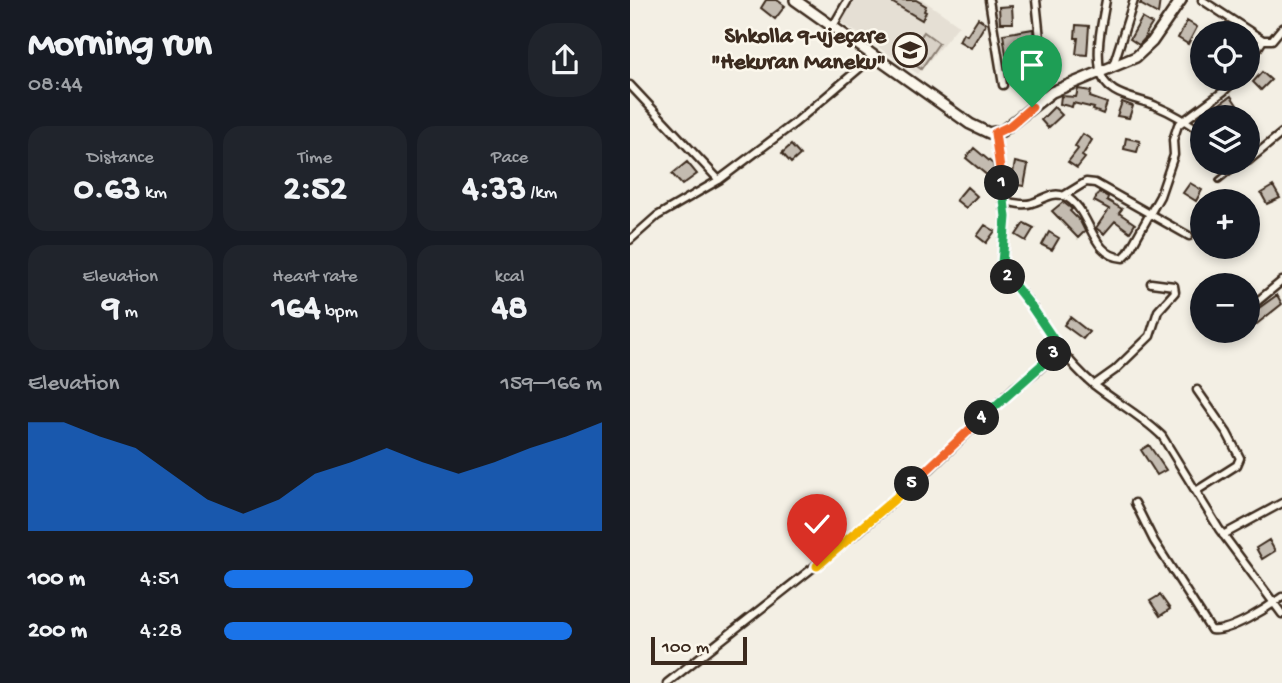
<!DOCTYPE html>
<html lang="en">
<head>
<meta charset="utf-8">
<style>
  body { margin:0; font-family:"Gochi Hand",sans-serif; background:#20242c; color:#f1f3f6; height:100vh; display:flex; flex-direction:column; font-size:26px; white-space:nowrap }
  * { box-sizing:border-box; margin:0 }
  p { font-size:23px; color:#9ea1a6 }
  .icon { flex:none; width:38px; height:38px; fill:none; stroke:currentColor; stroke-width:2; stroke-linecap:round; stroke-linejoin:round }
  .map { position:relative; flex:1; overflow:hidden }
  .sheet { display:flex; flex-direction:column; background:#171b24; width:630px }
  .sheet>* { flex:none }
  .fabs { position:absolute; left:560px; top:21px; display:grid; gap:14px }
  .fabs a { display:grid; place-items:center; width:70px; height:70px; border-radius:50%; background:#171b24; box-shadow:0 4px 10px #0003; font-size:35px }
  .scale { position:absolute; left:21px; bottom:18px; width:96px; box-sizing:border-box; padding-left:7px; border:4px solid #3b2a1e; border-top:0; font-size:19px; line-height:24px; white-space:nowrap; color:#3b2a1e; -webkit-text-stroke:5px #fbf7ec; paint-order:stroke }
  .pin { position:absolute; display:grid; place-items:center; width:60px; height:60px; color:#fff; margin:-72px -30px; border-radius:50% 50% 50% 0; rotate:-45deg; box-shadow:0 0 7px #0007 }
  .pin .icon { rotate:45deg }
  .km { position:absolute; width:35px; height:35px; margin:-18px; border-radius:50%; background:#222; color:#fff; font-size:19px; line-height:35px; text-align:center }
  .round { display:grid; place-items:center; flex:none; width:74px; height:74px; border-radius:28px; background:#20242c }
  .summary { display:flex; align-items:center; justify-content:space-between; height:119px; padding:0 28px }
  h1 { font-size:38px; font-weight:700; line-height:52px }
  .figures { display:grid; grid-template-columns:repeat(3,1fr); gap:10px; height:119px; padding:7px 28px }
  .figures div { display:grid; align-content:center; border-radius:18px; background:#20242c; text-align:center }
  .figures b { font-size:35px; font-weight:700 }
  .figures small { font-size:19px; font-weight:400 }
  .figures p { font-size:19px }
  .chart { height:196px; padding:14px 28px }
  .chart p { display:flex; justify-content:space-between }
  .chart svg { width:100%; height:126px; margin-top:7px; fill:#1a73e8; opacity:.7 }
  ul { padding:0 28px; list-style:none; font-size:23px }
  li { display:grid; grid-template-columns:112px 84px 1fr; align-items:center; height:52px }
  li i { height:18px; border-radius:9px; background:#1a73e8 }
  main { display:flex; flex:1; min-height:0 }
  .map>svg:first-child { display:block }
</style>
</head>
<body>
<main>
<section class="sheet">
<div class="summary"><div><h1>Morning run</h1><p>08:44</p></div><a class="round"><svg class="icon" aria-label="share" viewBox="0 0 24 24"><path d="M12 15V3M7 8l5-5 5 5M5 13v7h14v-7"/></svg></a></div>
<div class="figures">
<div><p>Distance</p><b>0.63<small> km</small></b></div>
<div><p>Time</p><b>2:52</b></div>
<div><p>Pace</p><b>4:33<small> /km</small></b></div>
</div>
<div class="figures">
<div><p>Elevation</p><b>9<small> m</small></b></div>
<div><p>Heart rate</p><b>164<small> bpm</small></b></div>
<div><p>kcal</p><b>48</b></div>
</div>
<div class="chart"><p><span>Elevation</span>159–166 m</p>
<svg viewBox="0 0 160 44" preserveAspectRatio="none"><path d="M0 44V6L10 6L20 11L30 15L40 24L50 33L60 38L70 33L80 24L90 20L100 15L110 20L120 24L130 20L140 15L150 11L160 6V44z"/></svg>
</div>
<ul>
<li><b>100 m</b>4:51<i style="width:66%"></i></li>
<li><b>200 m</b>4:28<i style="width:92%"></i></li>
</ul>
</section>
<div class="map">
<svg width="652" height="683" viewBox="0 0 652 683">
  <rect width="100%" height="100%" fill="#f3efe4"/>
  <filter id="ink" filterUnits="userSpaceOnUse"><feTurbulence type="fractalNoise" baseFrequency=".0143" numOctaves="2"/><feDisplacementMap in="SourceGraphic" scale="14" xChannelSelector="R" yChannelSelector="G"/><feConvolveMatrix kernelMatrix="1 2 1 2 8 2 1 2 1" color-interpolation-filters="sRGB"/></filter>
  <g filter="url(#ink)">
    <path fill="#e5dfd4" d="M224,0H293L329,25L288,74L211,22Z"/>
    <path fill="#d8d1c6" stroke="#8a7e72" stroke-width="2" d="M294,32L309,43L291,69L276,58Z"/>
    <path fill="#c3bbb0" stroke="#3b2a1e" stroke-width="2" d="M136,0H147L155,6L145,19L131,8Z
      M258,0H286L296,6L294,11L296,12L292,20Z
      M512,0H530L528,14L510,4Z
      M382,6L383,23H370L369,7Z
      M348,18L356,23L341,48L329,41L333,33L337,35Z
      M512,18L522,24L515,35L517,36L509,45L500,39Z
      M557,21L567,27L558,44L548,38Z
      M446,25L459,26L457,55L446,54L448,38H445Z
      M403,29L404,40L397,41L396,37L386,39L390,53L376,55L373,34Z
      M393,66L405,73L394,89L387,85L394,75L389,72Z
      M632,72L641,80L631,90L623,82Z
      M448,89L461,91L460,97L477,103L473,114L463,110L464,108L443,103L442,107L430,104L431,96L446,97Z
      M601,96L609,108L596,116L588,105Z
      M492,102L503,106L499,118L487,116Z
      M424,107L432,115L418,128L411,120Z
      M453,134L462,140L452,156L455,158L447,168L438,162L448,149L445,146Z
      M496,138L510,141L507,152L494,149Z
      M161,145L170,155L161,163L152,153Z
      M344,148L363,164L364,169L358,176L336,158Z
      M57,162L67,174L52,185L42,174Z
      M385,162L398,165L394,186L381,184Z
      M560,183L572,190L566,201L553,193Z
      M643,186L650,198L637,204L631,193Z
      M337,187L347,196L336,208L326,200Z
      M469,192L478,197L477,200L492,209L489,213L505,224L500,232L485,221L474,234L466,228L479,209L464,201Z
      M433,202L442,209L440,211L450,221L455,231L448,238L422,211Z
      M394,223L404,228L396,241L386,235Z
      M355,225L365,231L356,243L347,236Z
      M419,232L429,238L422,250L412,245Z
      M647,295L652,304L618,331V316Z
      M440,317L459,332L453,339L434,325Z
      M519,445L536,470L527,475L511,450Z
      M639,540L645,551L632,559L626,548Z
      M530,595L540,609L530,616L520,601Z"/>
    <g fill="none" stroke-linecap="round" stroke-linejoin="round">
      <g stroke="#3b2a1e" stroke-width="8">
        <path id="service" d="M589,180L610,163"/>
      </g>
      <g stroke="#3b2a1e" stroke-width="11">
        <path id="minor" d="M359,0L373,85
          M406,0L412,58L410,100
          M476,0C472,23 466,46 470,70C475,97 506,97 526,106C543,113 558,122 572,133
          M572,0L633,40
          M203,26L218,0
          M633,40H642L652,28
          M618,63L633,40
          M483,66L504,0
          M0,85L89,180
          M365,133L376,217L372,263C376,281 392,292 402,307C420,335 437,362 463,384C485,402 511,415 532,436L589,529L652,614
          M618,161L652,133
          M433,196L456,182L465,183L559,236
          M375,201C384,203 393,206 402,203C413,200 422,191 434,196C462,208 459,256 493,258L498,253L530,196L544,155L543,140L548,125L594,91L606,79
          M0,240L27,216L89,180L166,122L244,56
          M618,309L652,281
          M464,385L485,370L520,336L528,311L545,292L544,286L521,283
          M566,491L607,465L610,458L597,433L567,390
          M505,503L524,541L581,630C599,633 637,608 652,597
          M593,535L652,503
          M37,683L227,533L302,467L384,388L407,371L430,349"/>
      </g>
      <g stroke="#3b2a1e" stroke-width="14">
        <path id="secondary" d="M165,0L340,124L359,133L372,131L422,92L506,57L522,42L551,0"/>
      </g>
      <use href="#service" stroke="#fbf7ec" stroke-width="2.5"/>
      <use href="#minor" stroke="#fbf7ec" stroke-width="6"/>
      <use href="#secondary" stroke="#fbf7ec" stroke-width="9"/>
    </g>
  </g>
  <g fill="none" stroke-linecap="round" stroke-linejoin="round" filter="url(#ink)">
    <g stroke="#fff" stroke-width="14">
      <path id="split-1" d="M372,183L365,133L380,126L402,107"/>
    </g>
    <g stroke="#fff" stroke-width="14">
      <path id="split-2" d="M372,183L376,217L372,263L378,277"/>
    </g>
    <g stroke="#fff" stroke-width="14">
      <path id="split-3" d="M378,277L401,306L430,349L424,354"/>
    </g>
    <g stroke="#fff" stroke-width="14">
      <path id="split-4" d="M352,418L424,354"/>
    </g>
    <g stroke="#fff" stroke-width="14">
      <path id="split-5" d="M282,484L352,418"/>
    </g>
    <g stroke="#fff" stroke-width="14">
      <path id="split-6" d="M209,547L282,484"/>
    </g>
    <g stroke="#fff" stroke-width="14">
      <path id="split-7" d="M187,566L209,547"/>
    </g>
    <use href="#split-1" stroke="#f0652b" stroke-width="9"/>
    <use href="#split-2" stroke="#22a559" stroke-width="9"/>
    <use href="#split-3" stroke="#22a559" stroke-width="9"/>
    <use href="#split-4" stroke="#22a559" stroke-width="9"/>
    <use href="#split-5" stroke="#f0652b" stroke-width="9"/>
    <use href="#split-6" stroke="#f5b400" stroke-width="9"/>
    <use href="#split-7" stroke="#f5b400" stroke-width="9"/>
  </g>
  <defs>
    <g id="school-ring" transform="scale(1.75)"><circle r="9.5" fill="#fbf7ec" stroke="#3b2a1e" stroke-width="1.5"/><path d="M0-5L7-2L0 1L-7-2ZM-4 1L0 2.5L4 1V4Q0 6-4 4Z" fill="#3b2a1e"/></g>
  </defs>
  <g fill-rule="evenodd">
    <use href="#school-ring" x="280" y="50"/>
  </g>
  <g text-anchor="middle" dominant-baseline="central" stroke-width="5" stroke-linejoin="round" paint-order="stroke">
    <g font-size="23" font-weight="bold" fill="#3b2a1e" stroke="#fbf7ec" text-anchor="end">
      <text x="256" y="37">Shkolla 9-vjeçare<tspan x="256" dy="26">"Hekuran Maneku"</tspan></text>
    </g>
  </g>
</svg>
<div class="fabs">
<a><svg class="icon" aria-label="locate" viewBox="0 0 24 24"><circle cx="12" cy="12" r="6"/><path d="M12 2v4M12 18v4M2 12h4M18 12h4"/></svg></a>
<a><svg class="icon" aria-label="layers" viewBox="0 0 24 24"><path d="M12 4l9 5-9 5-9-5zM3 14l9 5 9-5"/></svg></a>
<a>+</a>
<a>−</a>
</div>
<div class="scale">100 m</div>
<div class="pin" style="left:402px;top:107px;background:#1e9e55"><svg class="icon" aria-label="arrive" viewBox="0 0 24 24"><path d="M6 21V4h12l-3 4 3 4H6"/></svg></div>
<div class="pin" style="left:187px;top:566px;background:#d93025"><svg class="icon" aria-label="check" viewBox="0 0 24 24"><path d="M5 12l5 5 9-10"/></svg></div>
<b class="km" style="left:372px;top:183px">1</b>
<b class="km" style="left:378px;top:277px">2</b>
<b class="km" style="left:424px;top:354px">3</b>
<b class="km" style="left:352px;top:418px">4</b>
<b class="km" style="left:282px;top:484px">5</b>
</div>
</main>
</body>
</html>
